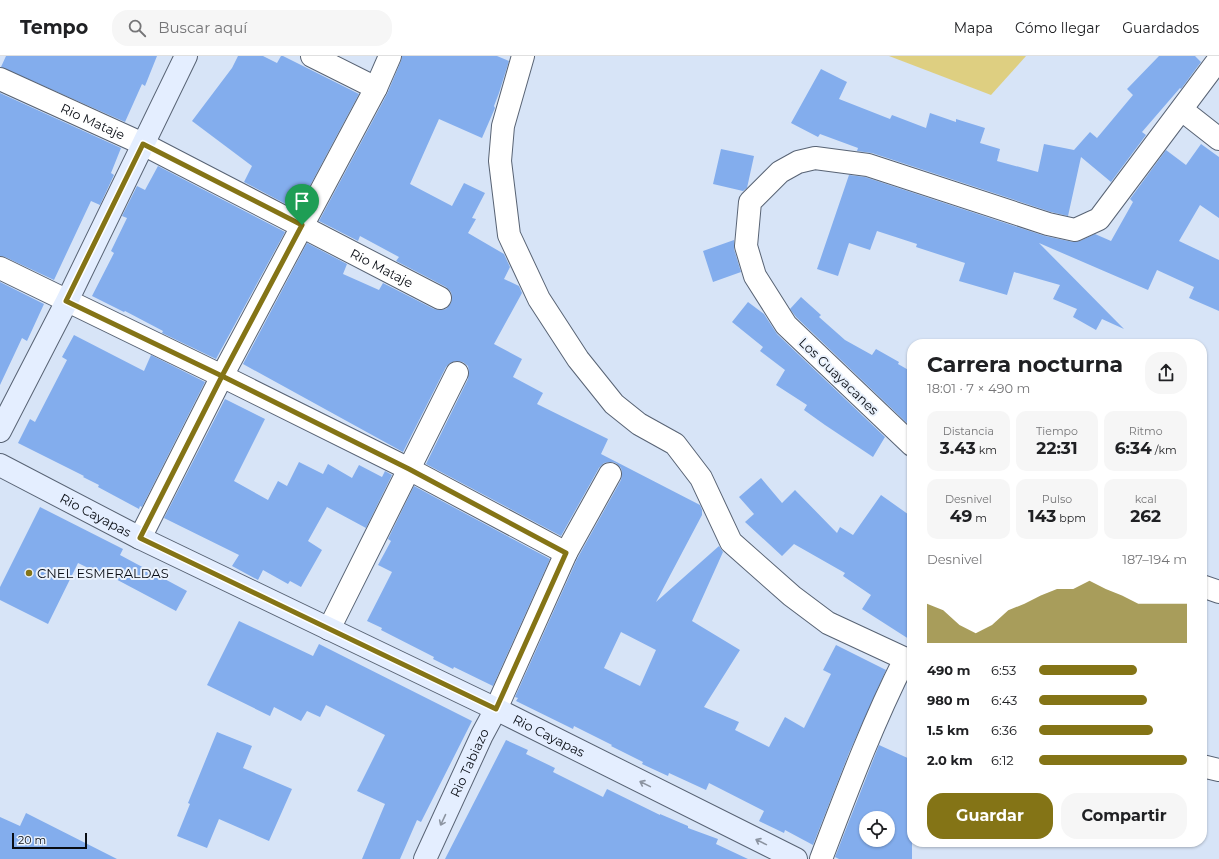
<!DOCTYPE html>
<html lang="es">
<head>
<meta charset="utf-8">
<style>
  body { margin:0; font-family:Montserrat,sans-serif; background:#f6f6f6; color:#202124; height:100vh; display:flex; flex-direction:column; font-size:15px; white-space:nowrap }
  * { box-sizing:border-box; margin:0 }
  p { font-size:13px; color:#757577 }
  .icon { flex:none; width:22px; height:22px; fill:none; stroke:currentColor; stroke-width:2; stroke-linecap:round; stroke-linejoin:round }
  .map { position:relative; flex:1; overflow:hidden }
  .side { position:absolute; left:907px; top:283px; width:300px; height:508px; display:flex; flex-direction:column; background:#fff; border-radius:16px; box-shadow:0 1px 3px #0004 }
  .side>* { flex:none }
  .buttons { position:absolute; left:859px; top:755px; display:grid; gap:8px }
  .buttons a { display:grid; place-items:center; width:36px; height:36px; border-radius:50%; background:#fff; box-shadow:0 1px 3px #0004; font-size:20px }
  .scale { position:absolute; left:12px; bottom:10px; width:75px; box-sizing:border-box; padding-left:4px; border:2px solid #090d14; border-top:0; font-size:11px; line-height:14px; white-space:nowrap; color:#090d14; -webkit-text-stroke:3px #e9f1fc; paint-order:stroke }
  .pin { position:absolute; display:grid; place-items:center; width:34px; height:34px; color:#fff; margin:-41px -17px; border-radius:50% 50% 50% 0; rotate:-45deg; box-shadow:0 0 4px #0007 }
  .pin .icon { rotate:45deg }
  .round { display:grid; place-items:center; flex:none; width:42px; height:42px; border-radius:16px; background:#f6f6f6 }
  .head { display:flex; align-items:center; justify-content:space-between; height:68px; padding:0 20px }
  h1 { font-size:22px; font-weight:700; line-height:30px }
  .figures { display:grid; grid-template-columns:repeat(3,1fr); gap:6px; height:68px; padding:4px 20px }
  .figures div { display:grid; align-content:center; border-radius:10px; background:#f6f6f6; text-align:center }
  .figures b { font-size:17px; font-weight:700 }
  .figures small { font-size:11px; font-weight:400 }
  .figures p { font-size:11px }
  .chart { height:112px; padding:8px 20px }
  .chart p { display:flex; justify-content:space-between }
  .chart svg { width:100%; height:72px; margin-top:4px; fill:#847416; opacity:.7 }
  .action { display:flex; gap:8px; margin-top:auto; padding:8px 20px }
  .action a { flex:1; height:46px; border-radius:16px; background:#847416; color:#fff; font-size:16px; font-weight:700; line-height:46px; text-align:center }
  .action a+a { background:#f6f6f6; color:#202124 }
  ul { padding:0 20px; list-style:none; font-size:13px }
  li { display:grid; grid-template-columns:64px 48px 1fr; align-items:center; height:30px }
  li i { height:10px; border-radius:5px; background:#847416 }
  header { display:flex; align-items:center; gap:24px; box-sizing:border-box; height:56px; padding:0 20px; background:#fff; border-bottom:1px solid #e0e0e0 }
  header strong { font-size:19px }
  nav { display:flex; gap:22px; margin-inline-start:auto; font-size:14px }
  .search { width:280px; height:36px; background:#f6f6f6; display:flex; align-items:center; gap:10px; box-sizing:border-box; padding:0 14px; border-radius:16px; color:#757577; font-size:15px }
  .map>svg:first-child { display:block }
</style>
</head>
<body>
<header>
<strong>Tempo</strong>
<div class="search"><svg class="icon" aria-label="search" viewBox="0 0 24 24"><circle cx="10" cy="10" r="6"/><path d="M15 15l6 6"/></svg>Buscar aquí</div>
<nav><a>Mapa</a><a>Cómo llegar</a><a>Guardados</a></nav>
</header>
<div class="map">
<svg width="1219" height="803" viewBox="0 0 1219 803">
  <rect width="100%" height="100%" fill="#d7e4f7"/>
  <path fill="#decf81" d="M889,0H1026L991,39Z"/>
  <path fill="#83aded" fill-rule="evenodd" d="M6,0H157L145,30L142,28L125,66L1,11Z
    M238,0H263L277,7L281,0H283L359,38L297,154L244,126L252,110L192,65L232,12Z
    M402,0H497L509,5L499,37L494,50L495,52L482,82L439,63L410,128L452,150L464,127L485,137L472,162L476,163L468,177L504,198L510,211L504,223L519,230L522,237L494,288L522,303L513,321L543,337L537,348L608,383L601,398L700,449L702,454V459L656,546L719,490L723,496L692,565L740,594L704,651L739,666L735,674L769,691L785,661L804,672L831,618L823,614L836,589L886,614L849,697L813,789L785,774L784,777L759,765L764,755L709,727L706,734L669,717L668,720L642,708L643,706L611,690L612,689L574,670L573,673L516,645L518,642L515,641L577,503L621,424L622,417L621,412L616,407L609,406L604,407L599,412L561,480L426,408L468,323L469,316L468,310L463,306L456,305L450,307L446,311L403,396L243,308L307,187L347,208L343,218L379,234L383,227L434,253L440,254L446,253L451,247L452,241L451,236L446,231L396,205L399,201L360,180L358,185L319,165L387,38L401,5ZM621,576L656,594L640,630L604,612Z
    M1159,0H1195L1201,6L1181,33L1180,32L1142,76L1146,79L1111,126L1081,101L1068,160L1051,156L872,97L857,95L858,92L820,78L818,81L791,67L821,13L847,26L839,43L890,63L892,59L926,72L930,57L956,66V63L985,72L980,87L1000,93L997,105L1038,116L1044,88L1074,94L1090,76L1097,82L1133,39L1127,33Z
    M0,37L121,92L111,117L114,119L100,149L91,145L54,224L5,201L0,200Z
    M1201,88L1219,101V162L1200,149L1179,185L1219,204V255L1189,242L1194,231L1157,214L1148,234L1039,187L1124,273L1102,263L1096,274L1073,261L1077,253L1053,243L1060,229L1014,216L1007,239L959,225L965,207L916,191L917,188L877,175L870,194L849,187L838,220L817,213L849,119L865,121L1045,180L1073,186L1080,185L1095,178L1111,185L1133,146L1130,143L1166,94L1186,109Z
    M721,93L754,100L747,132L743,135L713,128Z
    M158,110L285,176L216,303L162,277L163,275L125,255L124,256L92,240L114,197L111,195L127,162L122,160L137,130L145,134Z
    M734,184V193L741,216L713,226L703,195Z
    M0,226L44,248L27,285L22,282L0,329Z
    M801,241L821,259L819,261L845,284L872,299L876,293L899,306L898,308L912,316V372L796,261L790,253Z
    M748,246L764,258L777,278L885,381L873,401L825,369L804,354L807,349L776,329L785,314L760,295L763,291L732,266Z
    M74,279L144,315L151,299L205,326L142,451L140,450L139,453L98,431L99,429L83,421L84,420L18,387L30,363L35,366L67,304L62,301Z
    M225,343L265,363L234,425L268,444L278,425L287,430L299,406L323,418L328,408L352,422L359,409L382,421L385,415L392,419L366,472L327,451L308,485L322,494L301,531L290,525L288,528L263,514L258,524L232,510L239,499L164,462Z
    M761,422L782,447L795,434L837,477L840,471L853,479L881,439L912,461V585L862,553L871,539L843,520L845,517L794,488L782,500L745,466L754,458L739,441Z
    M414,430L550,503L493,630L454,611L453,613L433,603L434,601L381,574L382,572L367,565L392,516L378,509L391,485L388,483Z
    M40,451L123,493L120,499L187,535L176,555L110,520L109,522L78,507L48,568L0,544V531Z
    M239,565L313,600L319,588L472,665L421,766L417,764L400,803H362L385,748L357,735L385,679L326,649L320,661L307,655L301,665L274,651L270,660L207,629Z
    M217,676L252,690L243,712L292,733L269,785L219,763L207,792L177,780L190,748L188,747Z
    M506,684L528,694L526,698L555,712L553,716L603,741L607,733L660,759V758L688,770V772L718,783L716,788L748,803H445Z
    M879,689L912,704V803H839L835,801ZM866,762H888V784H866Z
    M26,757L117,803H0V761L20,770Z"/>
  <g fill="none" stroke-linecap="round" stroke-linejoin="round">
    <g stroke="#586374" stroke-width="24">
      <g id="street">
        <path d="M312,0L376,32"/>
        <path d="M523,0L503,70L500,105L509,179L539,243L578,303L614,348L639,368L675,388L701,422L731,486L792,540L828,567L912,606"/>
        <path id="s1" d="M0,23L143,88L440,242"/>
        <path d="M1182,54L1219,83"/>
        <path d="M0,212L222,320L409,413L566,497"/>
        <path d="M912,389L786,269L755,220L746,190L750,146L780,116L798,106L815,102L868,109L1048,168L1075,174L1099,163L1219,3"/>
        <path d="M140,482L222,320L376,32L390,0"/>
        <path d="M1202,530L1219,536"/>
        <path d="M329,573L457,317"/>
        <path d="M496,653L566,497L610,418"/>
        <path d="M1202,710L1219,714"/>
        <path d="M821,803C847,735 872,668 905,603"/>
      </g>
    </g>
    <g stroke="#586374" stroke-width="24">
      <g id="secondary">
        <path d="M0,375L67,245L186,0"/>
        <path id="s2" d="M0,409L140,482L496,653L796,803"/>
        <path id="s3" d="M425,803L482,679L496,653"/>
      </g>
    </g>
    <use href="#street" stroke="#fff" stroke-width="22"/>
    <use href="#secondary" stroke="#e4eeff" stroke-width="22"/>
  </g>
  <defs><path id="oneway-shaft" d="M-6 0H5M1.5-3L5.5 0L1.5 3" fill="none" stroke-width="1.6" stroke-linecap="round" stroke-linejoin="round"/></defs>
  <g stroke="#8c94a1">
    <use href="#oneway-shaft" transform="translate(645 728) rotate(-154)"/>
    <use href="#oneway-shaft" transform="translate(443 764) rotate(115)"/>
    <use href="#oneway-shaft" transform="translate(761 786) rotate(-154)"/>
  </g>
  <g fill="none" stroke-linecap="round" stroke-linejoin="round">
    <g stroke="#fff" stroke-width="8">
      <path id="route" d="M302,169L143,88L66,245L222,320L140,482L496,653L566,497L409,413L222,320L302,169"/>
    </g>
    <use href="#route" stroke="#847416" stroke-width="5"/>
  </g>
  <circle fill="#847416" stroke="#e9f1fc" stroke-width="1.5" cx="29" cy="517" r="4"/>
  <g text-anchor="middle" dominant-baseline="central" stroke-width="4" stroke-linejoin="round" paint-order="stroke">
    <g font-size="13" fill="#090d14" stroke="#e9f1fc">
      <text stroke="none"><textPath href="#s1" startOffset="102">Rio Mataje</textPath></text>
      <text stroke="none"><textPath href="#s1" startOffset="426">Rio Mataje</textPath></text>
      <text transform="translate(839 320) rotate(44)">Los Guayacanes</text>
      <text stroke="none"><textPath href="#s2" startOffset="108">Rio Cayapas</textPath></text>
      <text stroke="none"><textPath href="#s2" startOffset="612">Rio Cayapas</textPath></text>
      <text stroke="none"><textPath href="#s3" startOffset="106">Rio Tabiazo</textPath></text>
    </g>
    <g font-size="13" fill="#090d14" stroke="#e9f1fc" text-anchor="start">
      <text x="37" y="517">CNEL ESMERALDAS</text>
    </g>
  </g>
</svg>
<div class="buttons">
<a><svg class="icon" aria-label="locate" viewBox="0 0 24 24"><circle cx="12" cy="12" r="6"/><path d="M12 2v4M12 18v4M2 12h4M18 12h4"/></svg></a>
</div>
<div class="scale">20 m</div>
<div class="pin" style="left:302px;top:169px;background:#1e9e55"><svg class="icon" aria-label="arrive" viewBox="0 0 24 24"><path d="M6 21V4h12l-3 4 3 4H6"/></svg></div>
<section class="side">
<div class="head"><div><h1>Carrera nocturna</h1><p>18:01 · 7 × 490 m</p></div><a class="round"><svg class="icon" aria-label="share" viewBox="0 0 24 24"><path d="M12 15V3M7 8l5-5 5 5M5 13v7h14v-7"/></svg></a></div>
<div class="figures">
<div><p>Distancia</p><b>3.43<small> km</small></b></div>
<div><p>Tiempo</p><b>22:31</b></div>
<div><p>Ritmo</p><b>6:34<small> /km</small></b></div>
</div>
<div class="figures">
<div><p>Desnivel</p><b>49<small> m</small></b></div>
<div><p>Pulso</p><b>143<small> bpm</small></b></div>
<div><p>kcal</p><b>262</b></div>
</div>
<div class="chart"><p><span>Desnivel</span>187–194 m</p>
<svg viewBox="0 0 160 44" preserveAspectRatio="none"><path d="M0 44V20L10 24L20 33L30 38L40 33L50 24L60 20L70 15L80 11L90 11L100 6L110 11L120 15L130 20L140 20L150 20L160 20V44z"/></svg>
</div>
<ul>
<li><b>490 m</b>6:53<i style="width:66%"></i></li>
<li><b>980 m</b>6:43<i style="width:73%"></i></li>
<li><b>1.5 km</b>6:36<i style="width:77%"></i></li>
<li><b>2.0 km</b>6:12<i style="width:100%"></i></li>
</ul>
<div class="action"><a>Guardar</a><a>Compartir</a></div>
</section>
</div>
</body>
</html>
